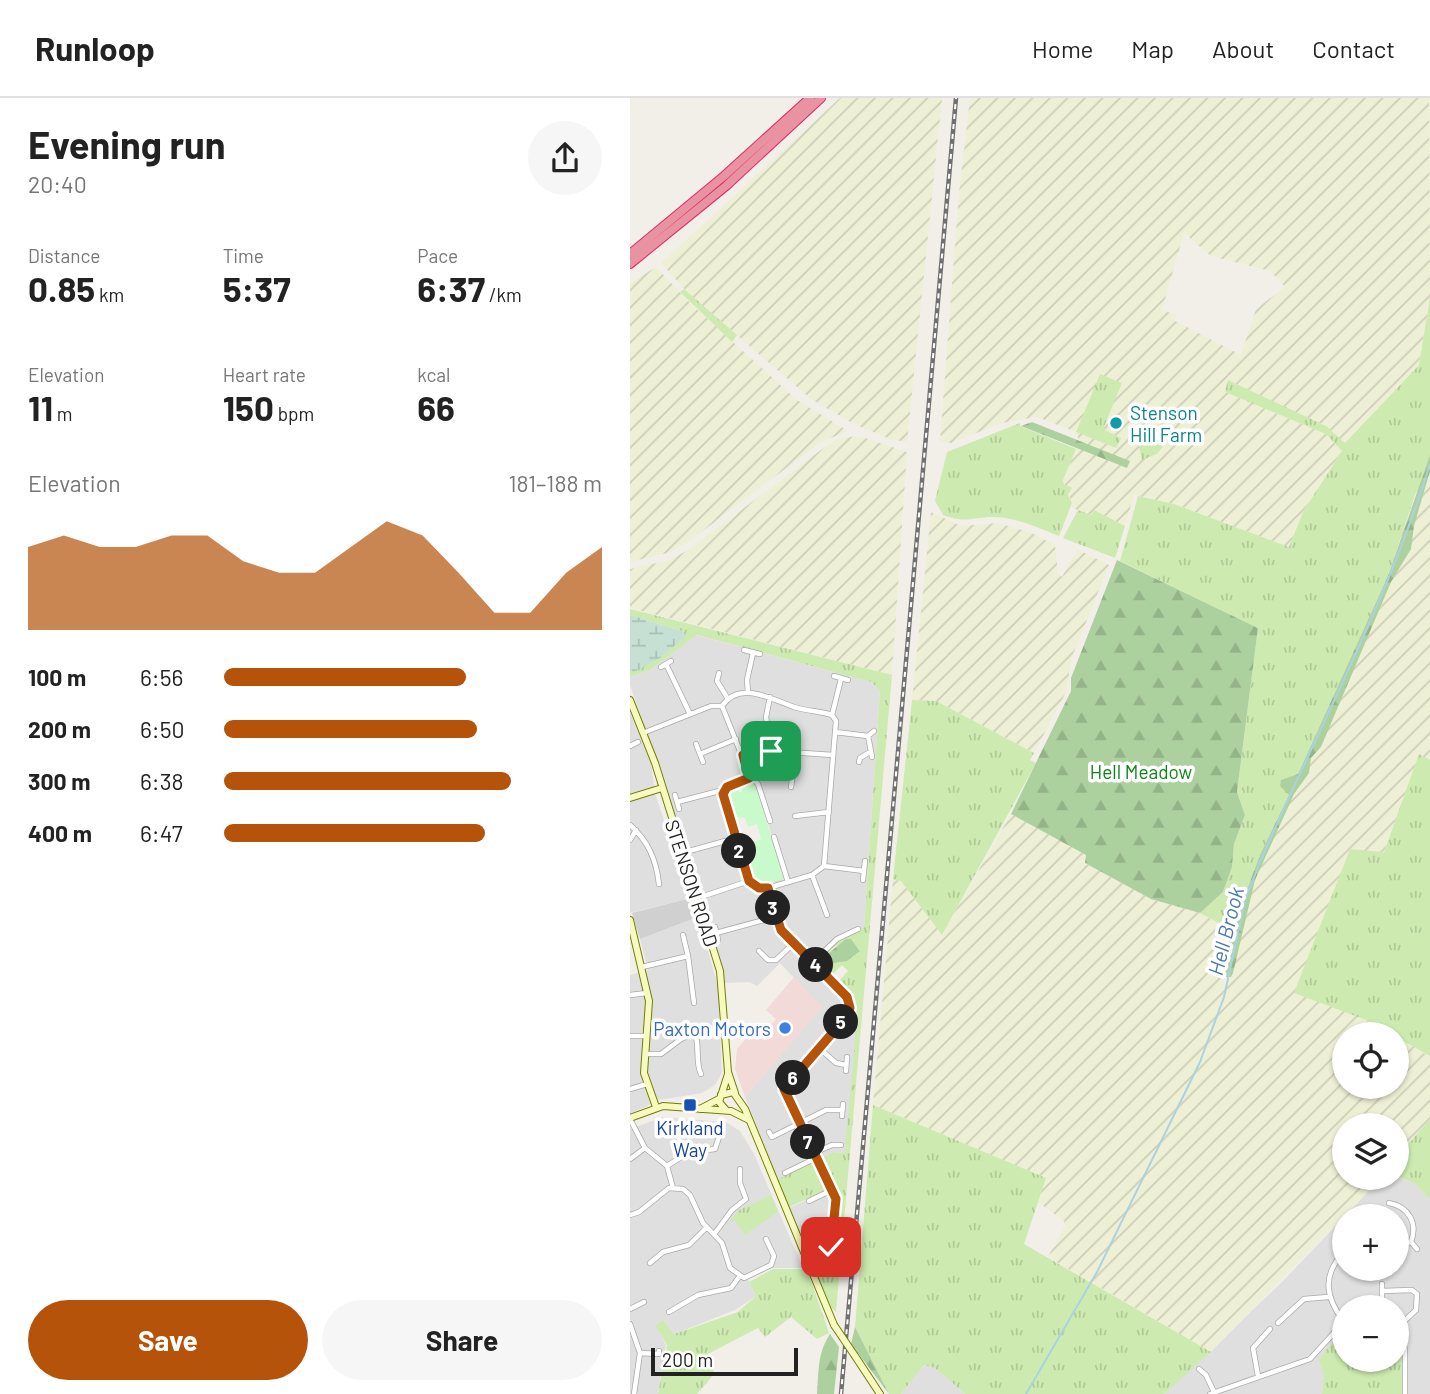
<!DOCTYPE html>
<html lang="en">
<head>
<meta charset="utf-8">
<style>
  body { margin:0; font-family:Barlow,sans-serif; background:#f6f6f6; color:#222; height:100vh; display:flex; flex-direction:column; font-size:26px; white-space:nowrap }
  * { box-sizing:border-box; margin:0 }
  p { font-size:23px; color:#767676 }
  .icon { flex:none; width:38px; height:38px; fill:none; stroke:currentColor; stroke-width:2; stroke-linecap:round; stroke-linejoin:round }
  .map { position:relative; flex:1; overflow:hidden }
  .sheet { display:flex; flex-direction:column; background:#fff; width:630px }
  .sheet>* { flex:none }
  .fabs { position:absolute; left:702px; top:924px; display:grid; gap:14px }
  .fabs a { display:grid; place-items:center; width:77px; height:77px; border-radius:50%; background:#fff; box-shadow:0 2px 5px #0004; font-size:35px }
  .scale { position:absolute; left:21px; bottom:18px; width:147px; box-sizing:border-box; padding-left:7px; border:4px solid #222; border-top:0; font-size:19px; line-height:24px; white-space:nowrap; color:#222; -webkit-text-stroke:5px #fff; paint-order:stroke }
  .pin { position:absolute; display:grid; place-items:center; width:60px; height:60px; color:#fff; margin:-30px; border-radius:14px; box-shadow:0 4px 10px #0006 }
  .km { position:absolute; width:35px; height:35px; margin:-18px; border-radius:50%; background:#222; color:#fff; font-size:19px; line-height:35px; text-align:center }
  .round { display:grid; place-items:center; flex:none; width:74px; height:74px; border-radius:37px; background:#f6f6f6 }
  .headline { display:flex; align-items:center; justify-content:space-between; height:119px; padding:0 28px }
  h1 { font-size:38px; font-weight:700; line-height:52px }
  .figures { display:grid; grid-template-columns:repeat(3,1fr); gap:10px; height:119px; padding:7px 28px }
  .figures div { display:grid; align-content:center }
  .figures b { font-size:35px; font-weight:700 }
  .figures small { font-size:19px; font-weight:400 }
  .figures p { font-size:19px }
  .chart { height:196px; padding:14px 28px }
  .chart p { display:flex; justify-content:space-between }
  .chart svg { width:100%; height:126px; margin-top:7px; fill:#b45309; opacity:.7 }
  .action { display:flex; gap:14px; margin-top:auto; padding:14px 28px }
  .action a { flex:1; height:80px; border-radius:42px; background:#b45309; color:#fff; font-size:28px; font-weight:700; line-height:80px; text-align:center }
  .action a+a { background:#f6f6f6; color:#222 }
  ul { padding:0 28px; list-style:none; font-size:23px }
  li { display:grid; grid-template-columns:112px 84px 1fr; align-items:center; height:52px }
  li i { height:18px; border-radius:9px; background:#b45309 }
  header { display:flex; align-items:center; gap:42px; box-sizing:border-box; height:98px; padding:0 35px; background:#fff; border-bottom:2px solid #e0e0e0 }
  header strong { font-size:33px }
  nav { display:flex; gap:38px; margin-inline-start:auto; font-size:24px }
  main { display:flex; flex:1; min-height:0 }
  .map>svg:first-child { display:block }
</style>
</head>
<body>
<header>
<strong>Runloop</strong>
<nav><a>Home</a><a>Map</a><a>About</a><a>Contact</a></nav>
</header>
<main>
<section class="sheet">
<div class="headline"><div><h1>Evening run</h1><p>20:40</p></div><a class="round"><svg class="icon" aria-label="share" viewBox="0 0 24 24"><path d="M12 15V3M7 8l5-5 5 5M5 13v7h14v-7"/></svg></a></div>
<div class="figures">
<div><p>Distance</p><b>0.85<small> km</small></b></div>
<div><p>Time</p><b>5:37</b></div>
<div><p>Pace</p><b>6:37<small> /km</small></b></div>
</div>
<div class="figures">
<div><p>Elevation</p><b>11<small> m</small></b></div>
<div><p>Heart rate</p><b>150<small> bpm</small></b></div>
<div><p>kcal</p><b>66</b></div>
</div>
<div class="chart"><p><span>Elevation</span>181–188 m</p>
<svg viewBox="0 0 160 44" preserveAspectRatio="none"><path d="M0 44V15L10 11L20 15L30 15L40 11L50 11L60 20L70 24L80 24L90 15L100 6L110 11L120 24L130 38L140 38L150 24L160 15V44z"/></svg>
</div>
<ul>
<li><b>100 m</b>6:56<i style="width:64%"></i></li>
<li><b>200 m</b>6:50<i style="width:67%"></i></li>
<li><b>300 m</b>6:38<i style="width:76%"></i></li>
<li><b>400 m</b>6:47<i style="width:69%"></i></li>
</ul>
<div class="action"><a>Save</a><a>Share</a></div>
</section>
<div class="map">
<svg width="800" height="1296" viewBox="0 0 800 1296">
  <defs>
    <pattern id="farmland-furrows" width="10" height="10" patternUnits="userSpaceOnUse" patternTransform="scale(1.75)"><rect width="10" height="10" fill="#eef0d5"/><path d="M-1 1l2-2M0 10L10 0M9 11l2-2" fill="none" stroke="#ccceb7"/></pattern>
    <pattern id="grass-tufts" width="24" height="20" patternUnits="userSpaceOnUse" patternTransform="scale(1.75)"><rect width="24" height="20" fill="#cdebb0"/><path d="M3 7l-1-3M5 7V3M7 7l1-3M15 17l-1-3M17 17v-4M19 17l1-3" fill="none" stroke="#b0c997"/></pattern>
    <pattern id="forest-firs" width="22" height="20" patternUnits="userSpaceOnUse" patternTransform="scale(1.75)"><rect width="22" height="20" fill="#add19e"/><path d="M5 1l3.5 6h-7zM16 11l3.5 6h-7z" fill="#95b388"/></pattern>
    <pattern id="wetland-marsh" width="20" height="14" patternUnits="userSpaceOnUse" patternTransform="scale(1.75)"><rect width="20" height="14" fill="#c6e0d4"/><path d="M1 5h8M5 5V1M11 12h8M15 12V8" fill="none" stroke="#aac0b6"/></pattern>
  </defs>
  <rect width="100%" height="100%" fill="#f2efe9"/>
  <path fill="#e0dfdf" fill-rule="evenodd" d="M66,537L241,584L250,593L234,829L207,844L185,865L218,898L223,913L228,917L215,1055L203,1054L148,1081L115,999L191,909L150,865L127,888L119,884L94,885L37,693L0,587V579L20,572ZM124,683L127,687L154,781L124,783L112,749L98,694Z
    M0,611L21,664L25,696L61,800L0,815Z
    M68,819L88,888L92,975L85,987L72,995L29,1002L0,1016V877L18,872L10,841Z
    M33,1019L96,1024L110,1033L124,1056L173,1170H135L116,1177L126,1198L105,1212L44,1236L33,1222L26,1226L36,1247L28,1296H0V1031Z
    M768,1079L785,1086L800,1102V1296H534L652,1184L714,1119V1171H766V1118H715L751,1080ZM714,1209H766V1262H714Z
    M203,1090L208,1101L204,1166L186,1175L159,1110Z
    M294,1267L305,1270L335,1296H271Z"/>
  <path fill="#f2dad9" d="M164,879L192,909L115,999L105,971L107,951L120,936L128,942L146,921L136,912Z"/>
  <path fill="#d0d0d0" d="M61,800L68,819L10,841L2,815Z"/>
  <path fill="url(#farmland-furrows)" fill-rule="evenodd" d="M210,0H312L277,344L260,341L222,325L181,301L58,195L31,165Z
    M340,0H799L800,199L789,267L715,345L695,328L598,283L595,294L696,336L712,353L673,414L659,449L544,406L504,397L495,428L464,413L461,418L441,409L442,405L433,382L449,343L446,334L407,319L372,325L321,345L310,343L329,95ZM554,135L581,158L640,173L655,189L626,211L611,257L545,223L547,217L532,212Z
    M26,169L61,206L167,302L218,333L191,344L58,444L41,454L0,464V185Z
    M229,338L277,354L262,577L0,510V471L40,462L58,452L191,352L209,340Z
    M800,368V662L789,657L754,754L736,922L764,936H714V989H766L767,938L800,959V1021L767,1060L766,1027H714V1080H751L581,1254L418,1159L435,1128L434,1123L408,1104L415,1080L243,1007L263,781L271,783L312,836L381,716L456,757L455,765L521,801L570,815L602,832L594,863L595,891L623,785Z
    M301,414L331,428L368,425L402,435L425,447L428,475L432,479L447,451L479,467L442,559L436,594L404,655L306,603L282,602Z"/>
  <path fill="url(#grass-tufts)" fill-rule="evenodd" d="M54,191L107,237L102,244L50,194Z
    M800,199V368L785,397L758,478L668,676L657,680L659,697L630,757L602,832L570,815L593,794L602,769L604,746L615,717L607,694L628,530L490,463L508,398L544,406L659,449L673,414L712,353L696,336L595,294L598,282L696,328L715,345L789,267Z
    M470,276L492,285L473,331L491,340L486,350L446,334Z
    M390,325V328L446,351L433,382L434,386L442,390L438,397L442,405L429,438C408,430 386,419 363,419C342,419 336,426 313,417L305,403L317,354Z
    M525,326L535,330V346L527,356L512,362L509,349L519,329Z
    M448,412L461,417L464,412L495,428L485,460L433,440Z
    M0,511L262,577L206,1214L201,1210L186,1175L204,1166L208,1101L202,1090L159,1109L148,1081L203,1054L215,1055C217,1014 224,973 225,933L221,929L228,917L218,898L206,886L218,873L212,867L199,880L185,865L207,844L234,829L250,593L241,584L67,537L20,572L0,579V573L4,574L55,534L0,517ZM220,841L230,852C218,864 205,869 190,862L203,850Z
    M282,602L306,603L404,655L400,662L406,665L312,837L271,783L263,781Z
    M789,656L800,662V958L736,922L664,895L720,751L754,754Z
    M243,1007L416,1080L394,1146L581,1254L534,1296H335L305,1270L294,1267L271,1296H259L225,1229Z
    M800,1021V1102L785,1086L767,1078L766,1060Z
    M141,1097L148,1114L115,1137L104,1122L97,1126L109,1112Z
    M143,1171H177L199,1235L187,1241L161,1219L135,1239L128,1230L74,1258L85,1275L67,1296H28L37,1247L25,1227L33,1222L44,1236L108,1214L126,1198L119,1184Z
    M714,1230V1262H766L767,1241L772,1254V1296H692L694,1279L689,1261Z"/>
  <path fill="url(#forest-firs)" d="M402,324L500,363L497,370L391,328Z
    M800,357V373L784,428L781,451L761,484L691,649L681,660L679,675L664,696L625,782L603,875L601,879H596L594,863L602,832L630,757L659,697L650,688L651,682L668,676L758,478Z
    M487,462L628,530L607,694L615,717L604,746L602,769L593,794L570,815L521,801L455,765L456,757L381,716L441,593V580Z
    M216,841H221L230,853L217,863L194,867L190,862Z
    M225,1229L259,1296L221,1246Z
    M200,1236L209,1249L204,1296H187C189,1273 187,1256 200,1236Z"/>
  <path fill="url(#wetland-marsh)" d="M0,517L55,534V539L30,560L4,574L0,573Z"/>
  <path fill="#c8facc" d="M124,682L154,781L131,787L124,783L114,748L131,741L127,726L118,729L115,720L105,719L98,695L107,689L109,694H112L111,687Z"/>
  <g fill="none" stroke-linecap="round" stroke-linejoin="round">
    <path stroke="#aad3df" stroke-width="2" d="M396,1296L467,1174L570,964L594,899L615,802L630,764C687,632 757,505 800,366"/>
    <g stroke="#a9a9a9" stroke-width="6">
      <path id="street" d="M114,552L130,556
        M36,566L60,616
        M31,569L41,563
        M89,575L87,583L98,601
        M204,578L218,582
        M118,594L117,582L123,555
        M140,599L136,619L141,653
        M92,608C110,582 141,601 164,609C176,613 190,613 202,617
        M202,617L211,581
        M205,634L238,638L244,633
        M13,635L81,608H92
        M238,638L242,659
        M66,646L73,664
        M0,648L8,644
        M70,656L106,641
        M113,657L127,652L203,657
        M229,664L230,660L240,654
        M120,678L128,686L140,723
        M161,689L166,655
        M93,692L121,786L138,790L182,777L194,768L206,623L202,617
        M45,697L49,711
        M47,704L93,692L120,678L92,608
        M165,718L199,714
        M0,727C18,743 26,761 29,786
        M144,739L158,784
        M0,742L6,732
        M52,755L106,740
        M194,768L234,773
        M182,777L197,817
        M233,782L235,763
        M138,790L151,832L217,899L220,910L217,917L154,994L206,1101L201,1156
        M74,798L119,783
        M85,829L88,842
        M86,835L145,819
        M53,837L58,858
        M129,853L138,862H146L164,845
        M183,864L207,841L228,831
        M12,869L58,858L64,905
        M0,897L17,895
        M65,935C70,949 65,964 71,976
        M0,938H17
        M189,950L206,965L216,967
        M15,956H31L51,941L72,932
        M216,973L217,959
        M0,991L17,986
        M212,1018L213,1006
        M0,1021L15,1050L37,1068L43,1090
        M45,1030L54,1056
        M139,1034L142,1039L196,1012H212
        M184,1055L202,1047H211
        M0,1061L15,1050
        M37,1068L59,1054L85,1051L90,1036
        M155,1075L186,1060
        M179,1103L202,1092
        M759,1105C779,1109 788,1125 781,1144L766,1147
        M0,1117L9,1114L39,1090L53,1091L60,1097L73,1125L92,1145L100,1170L114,1180L141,1167L144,1158L136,1141
        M85,1135L102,1112L116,1101L110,1085V1071
        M781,1144L787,1151
        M20,1165L33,1154L59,1147L77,1129
        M752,1186V1200
        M752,1193L782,1192L787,1196L786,1212L766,1231
        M0,1211L14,1204
        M39,1214L68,1197L101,1190L109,1179
        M714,1224C696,1200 691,1178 714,1154
        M648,1225L674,1201L698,1199
        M0,1226L10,1255L4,1296
        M766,1233L775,1251V1296
        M10,1255L29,1256V1253
        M569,1271L576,1277L584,1294
        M628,1278L623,1250L640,1231
        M580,1296L680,1261L714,1224"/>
    </g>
    <g stroke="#707d05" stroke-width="8">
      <path id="secondary" d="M0,602L25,665L90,873L98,974L105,995
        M0,700L32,690
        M0,822L19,903L14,975L26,1009
        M91,997L103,994L115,1011L204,1227
        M70,1011L89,1001
        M96,1012L89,1004L98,976
        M0,1020L33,1008L101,1013L119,1022
        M225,1258L250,1296"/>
    </g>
    <g stroke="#dc2a67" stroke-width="10">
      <path id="highway" d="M0,156L94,78L180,0
        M0,166L96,88L191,0"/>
    </g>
    <use href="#street" stroke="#fff" stroke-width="4.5"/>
    <use href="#secondary" stroke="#f7fabf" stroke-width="6"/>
    <use href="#highway" stroke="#e892a2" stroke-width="8"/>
    <g stroke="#707070" stroke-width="4.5">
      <path id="rail" d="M211,1296L326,0"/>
    </g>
    <use href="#rail" stroke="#fff" stroke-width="2" stroke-dasharray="5" stroke-linecap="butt"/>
    <g stroke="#707d05" stroke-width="8" stroke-linecap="butt">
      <path id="secondary-bridge" d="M204,1227L225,1258"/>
    </g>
    <use href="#secondary-bridge" stroke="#f7fabf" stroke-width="6"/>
  </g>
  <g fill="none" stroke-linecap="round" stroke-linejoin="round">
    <g stroke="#fff" stroke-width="14">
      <path id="route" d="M141,653L127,652L113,657L119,680L97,689L93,696L119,783L129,790H138L151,832L217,899L220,910L217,918L154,991L206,1101L201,1149"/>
    </g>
    <use href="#route" stroke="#b45309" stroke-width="9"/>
  </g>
  <circle fill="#0f9aa8" stroke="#fff" stroke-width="2.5" cx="486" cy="325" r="7"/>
  <circle fill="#3f7fe0" stroke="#fff" stroke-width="2.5" cx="155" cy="930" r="7"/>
  <rect fill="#1a4fb4" stroke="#fff" stroke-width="2.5" x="53" y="1000" width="14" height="14" rx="3.5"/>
  <g text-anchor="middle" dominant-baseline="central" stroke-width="7" stroke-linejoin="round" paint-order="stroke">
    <g font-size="19" fill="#0d838f" stroke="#fff" text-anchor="start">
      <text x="500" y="314">Stenson<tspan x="500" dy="22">Hill Farm</tspan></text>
    </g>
    <g font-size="19" fill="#0c8416" stroke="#fff">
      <text x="511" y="673">Hell Meadow</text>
    </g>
    <g font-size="19" fill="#222" stroke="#fff">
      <text transform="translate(62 785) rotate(72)">STENSON ROAD</text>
    </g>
    <g font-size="19" fill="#366cbe" stroke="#fff" text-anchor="end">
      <text x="141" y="930">Paxton Motors</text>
    </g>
    <g font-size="19" fill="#164399" stroke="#fff">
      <text x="60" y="1029">Kirkland<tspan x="60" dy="22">Way</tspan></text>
    </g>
    <g font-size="21" font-style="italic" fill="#4a7aab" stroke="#fff">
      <text transform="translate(595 833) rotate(-76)">Hell Brook</text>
    </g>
  </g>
</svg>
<div class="fabs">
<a><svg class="icon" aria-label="locate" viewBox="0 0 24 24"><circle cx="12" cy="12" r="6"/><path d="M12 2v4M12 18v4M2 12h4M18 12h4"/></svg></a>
<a><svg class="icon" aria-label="layers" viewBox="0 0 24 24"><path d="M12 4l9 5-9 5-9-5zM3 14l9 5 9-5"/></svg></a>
<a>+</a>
<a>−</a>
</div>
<div class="scale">200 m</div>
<div class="pin" style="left:141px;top:653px;background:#1e9e55"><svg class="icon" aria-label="arrive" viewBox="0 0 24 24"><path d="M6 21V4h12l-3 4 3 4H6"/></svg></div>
<div class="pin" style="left:201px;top:1149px;background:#d93025"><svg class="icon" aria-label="check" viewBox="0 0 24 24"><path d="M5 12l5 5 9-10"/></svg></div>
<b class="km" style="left:109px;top:753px">2</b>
<b class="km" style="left:143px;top:810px">3</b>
<b class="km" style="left:186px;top:867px">4</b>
<b class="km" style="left:211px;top:924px">5</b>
<b class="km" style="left:163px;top:980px">6</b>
<b class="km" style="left:178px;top:1044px">7</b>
</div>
</main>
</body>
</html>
